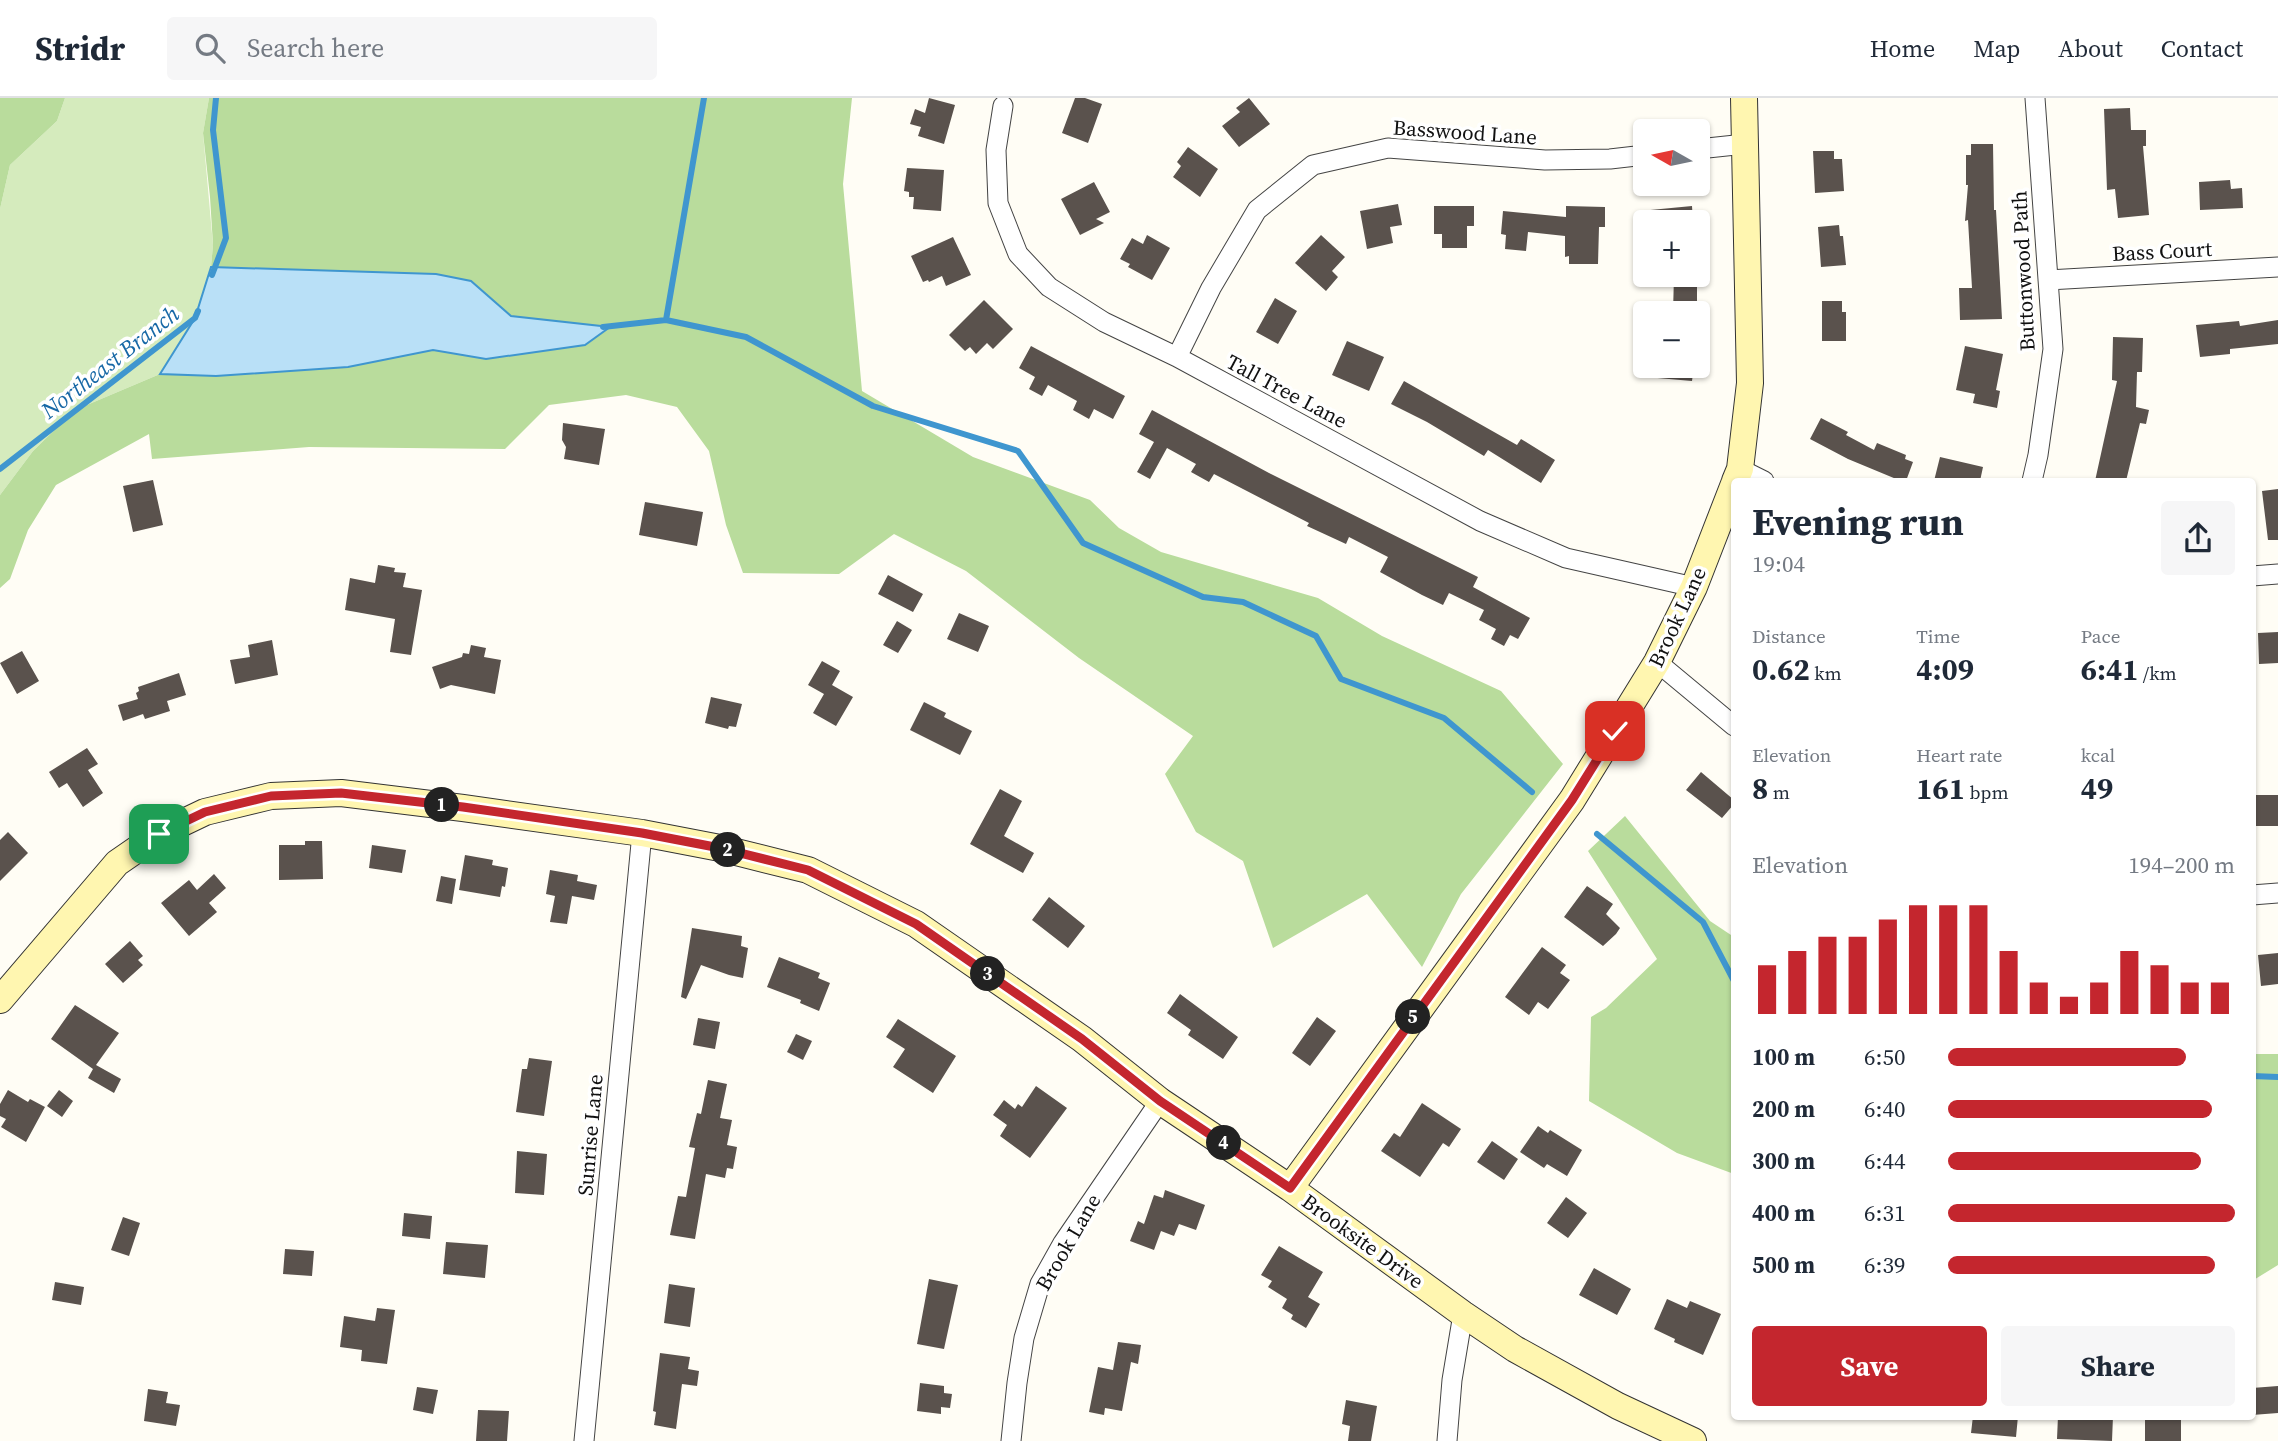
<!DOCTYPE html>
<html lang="en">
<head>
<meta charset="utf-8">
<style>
  body { margin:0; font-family:"Source Serif 4",serif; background:#f6f6f7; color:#1f2937; height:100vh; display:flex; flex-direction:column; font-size:26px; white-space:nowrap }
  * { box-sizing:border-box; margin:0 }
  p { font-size:23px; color:#747a83 }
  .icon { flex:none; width:38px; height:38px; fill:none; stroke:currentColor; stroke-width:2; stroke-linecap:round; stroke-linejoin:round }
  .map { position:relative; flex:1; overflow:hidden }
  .panel { position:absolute; left:1731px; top:380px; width:525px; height:942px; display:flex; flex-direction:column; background:#fff; border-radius:7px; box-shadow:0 2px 5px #0004 }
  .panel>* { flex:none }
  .needle { width:46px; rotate:279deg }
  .buttons { position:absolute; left:1633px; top:21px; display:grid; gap:14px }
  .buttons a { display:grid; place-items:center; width:77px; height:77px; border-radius:7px; background:#fff; box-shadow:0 2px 5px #0004; font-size:35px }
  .pin { position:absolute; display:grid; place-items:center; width:60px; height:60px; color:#fff; margin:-30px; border-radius:14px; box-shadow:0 4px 10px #0006 }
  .km { position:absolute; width:35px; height:35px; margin:-18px; border-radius:50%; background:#222; color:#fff; font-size:19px; line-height:35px; text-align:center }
  .round { display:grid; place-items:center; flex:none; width:74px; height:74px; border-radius:7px; background:#f6f6f7 }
  .overview { display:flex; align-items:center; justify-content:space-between; height:119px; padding:0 21px }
  h1 { font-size:38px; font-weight:700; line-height:52px }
  .metrics { display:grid; grid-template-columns:repeat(3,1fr); gap:10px; height:119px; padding:7px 21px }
  .metrics div { display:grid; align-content:center }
  .metrics b { font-size:30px; font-weight:700 }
  .metrics small { font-size:19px; font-weight:400 }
  .metrics p { font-size:19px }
  .chart { height:196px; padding:14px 21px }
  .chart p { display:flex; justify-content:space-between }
  .chart svg { width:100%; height:126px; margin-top:7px; stroke:#c4262e; stroke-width:6 }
  .button { display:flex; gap:14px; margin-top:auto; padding:14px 21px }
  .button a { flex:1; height:80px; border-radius:7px; background:#c4262e; color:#fff; font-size:28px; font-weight:700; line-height:80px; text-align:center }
  .button a+a { background:#f6f6f7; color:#1f2937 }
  ul { padding:0 21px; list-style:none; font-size:23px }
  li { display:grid; grid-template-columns:112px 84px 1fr; align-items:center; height:52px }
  li i { height:18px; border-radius:9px; background:#c4262e }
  header { display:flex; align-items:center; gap:42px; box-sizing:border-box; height:98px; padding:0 35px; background:#fff; border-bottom:2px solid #e0e1e3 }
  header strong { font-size:33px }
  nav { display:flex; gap:38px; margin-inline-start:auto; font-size:24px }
  .search { width:490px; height:63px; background:#f6f6f7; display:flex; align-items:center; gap:18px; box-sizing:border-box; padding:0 24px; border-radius:7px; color:#747a83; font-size:26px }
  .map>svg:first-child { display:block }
</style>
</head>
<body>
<header>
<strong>Stridr</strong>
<div class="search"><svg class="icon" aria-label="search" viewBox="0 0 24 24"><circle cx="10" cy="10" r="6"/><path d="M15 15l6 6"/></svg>Search here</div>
<nav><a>Home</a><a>Map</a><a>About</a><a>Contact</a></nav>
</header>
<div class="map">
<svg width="2278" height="1343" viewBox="0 0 2278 1343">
  <rect width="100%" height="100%" fill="#fffdf5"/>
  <path fill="#d5ebbd" d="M65,0H209L203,35L213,147L211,169L195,220L160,276L75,312L33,353L0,397V111L10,67L57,23Z"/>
  <path fill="#b9dc9c" d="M0,0H65L57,23L10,67L0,111Z
    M209,0H852L843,86L862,293L973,359L1090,402L1119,430L1161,454L1318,500L1382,538L1501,593L1563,666L1461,796L1422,869L1367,796L1273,850L1243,763L1196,734L1165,676L1193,638L1079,560L966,473L894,436L839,476L743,475L726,427L709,353L677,309L626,297L549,307L505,351L309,349L152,361L149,336L56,387L28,432L10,481L0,490V397L33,353L75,312L160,276L216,278L348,269L433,252L486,261L609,230L511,218L471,183L436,176L211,169L213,147L210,99L203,35Z
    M1625,718L1710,823L1734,839V1076L1677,1055L1589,1003L1591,919L1606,910L1657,861L1588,753Z
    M2252,956H2278V1167L2252,1183Z"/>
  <path fill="#b9e0f7" stroke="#3f96cf" stroke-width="2" d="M211,169L436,176L471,183L511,218L610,229L585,247L486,261L433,252L348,269L216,278L160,276L195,220Z"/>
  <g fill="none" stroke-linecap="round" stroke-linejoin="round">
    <path stroke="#3f96cf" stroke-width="6" d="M212,177L226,140L213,32L216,0
      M666,222L746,239L873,308L1018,353L1083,445L1203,499L1243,504L1316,538L1341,581L1444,620L1532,694
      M603,229L666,222L704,0
      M0,371L195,220L198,213
      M1597,736L1703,824L1734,883
      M2252,978L2278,979"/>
  </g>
  <path fill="#5a524d" d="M929,0L955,7L944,46L918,38L921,29L910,26L915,11L925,15Z
    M1075,0H1085L1102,6L1088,45L1062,35Z
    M1249,0L1270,26L1239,49L1222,28L1240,14L1236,10Z
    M2130,10L2131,32H2146V48H2143L2149,117L2118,120L2115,91L2107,92L2104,11Z
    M1971,46H1993L1994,112H1996L2002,221L1960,222L1959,190H1972L1968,122L1965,123L1968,87H1966V57H1971Z
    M1188,49L1218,71L1200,99L1173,79L1181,68L1177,64Z
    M1813,53H1834V61H1842L1844,93L1815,95Z
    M907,70L944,72L941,113L913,111L914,99H909V94L904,93Z
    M2230,82L2231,91L2242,90L2243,110L2200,112L2199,84Z
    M1094,84L1110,114L1096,121L1104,125L1080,137L1061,101Z
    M1398,106L1402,127L1390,129L1393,145L1367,151L1360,113Z
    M1434,108H1474V128H1467V150H1442V136H1434Z
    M1566,108L1605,109V129H1599L1598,166H1569V158L1565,159V138L1528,134L1526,153L1505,151L1506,137L1501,136L1503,113L1566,119Z
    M1692,108L1693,124H1641L1640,113Z
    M1839,127L1840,138H1843L1846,167L1821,169L1818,129Z
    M1147,137L1170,150L1152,182L1128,169L1130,166L1120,161L1132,140L1143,146Z
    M1321,137L1345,159L1332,173L1338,179L1326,193L1295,165Z
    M953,139L971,177L946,188L942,178L929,184L928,182L923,184L911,158Z
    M1674,177H1697V215H1673Z
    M1275,200L1297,213L1278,246L1256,234Z
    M984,202L1013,231L993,251L987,245L976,256L970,249L965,253L949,237Z
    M1822,203H1842V214H1846V243H1822Z
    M2278,222V246L2230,251V256L2200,259L2196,227L2239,223L2240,228Z
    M2113,239L2143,240L2142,274H2137L2136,309L2149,312L2146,326L2140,325L2126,383H2095L2117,283L2112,282Z
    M1347,243L1384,259L1369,293L1332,277Z
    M1031,248L1125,298L1113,321L1094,311L1089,321L1073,312L1077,303L1048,287L1042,298L1029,291L1035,279L1019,270Z
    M1965,248L2003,256L1996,292L2000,293L1997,310L1973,305L1975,296L1956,292Z
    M1647,268H1694L1692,283L1646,279Z
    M1404,283L1517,347L1521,341L1555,362L1541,385L1488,352L1484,358L1427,324L1391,306Z
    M1152,312L1269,375L1478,479L1473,489L1530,520L1518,541L1510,537L1504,548L1491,541L1496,531L1479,522L1484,512L1449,495L1443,507L1422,497L1380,474L1388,459L1349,439L1346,446L1307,428L1309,425L1214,376L1209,384L1191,374L1196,366L1167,350L1150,381L1137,374L1154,344L1139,336Z
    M1821,320L1848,334L1846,337L1874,352L1877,345L1906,357L1905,361L1913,364L1906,383H1901L1848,361L1810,341Z
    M563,325L605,331L599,367L564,361L566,349L562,342Z
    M1940,359L1983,369L1980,383H1934Z
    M153,382L163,427L133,434L123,388Z
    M2278,391V442H2268L2262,393Z
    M645,404L703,414L697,448L639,437Z
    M378,467L395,470L394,474L406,475L403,489L422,492L411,557L390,554L395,521L345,512L350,480L375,485Z
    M888,477L923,496L913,514L878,496Z
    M959,515L989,528L978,554L947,541Z
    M897,523L912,532L898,555L883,547Z
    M2278,534V565L2259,566L2258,535Z
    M272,542L278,577L235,586L230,562L250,559L248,547Z
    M471,547L486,550L484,559L501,562L495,596L451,587L440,591L432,569L462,559L463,555L469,556Z
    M22,553L39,583L17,596L0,565Z
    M822,563L840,573L832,587L853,599L836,628L813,615L824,596L808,587Z
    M179,575L186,597L167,603L170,613L145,621L143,616L123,623L118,607L138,601L136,595L139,593L138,589Z
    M711,599L742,606L736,629L729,628L728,631L705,625Z
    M924,604L946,615L944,619L972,633L960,657L910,632Z
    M87,650L98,666L88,672L103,695L83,709L67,685L59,690L49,674Z
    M1701,674L1734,702V706L1722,720L1686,692Z
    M1000,691L1022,703L1004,738L1034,755L1023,775L970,746Z
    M2252,697H2278V728H2252Z
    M8,734L28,755L0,783V742Z
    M305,743H322L323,781L279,782V747H305Z
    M372,747L406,752L402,775L369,770Z
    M465,757L493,762L492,767L508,770L505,789L502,788L500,799L459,792Z
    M550,772L578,777L577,783L597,787L594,802L572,798L567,826L550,824L555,798L546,796Z
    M214,776L226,790L209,805L217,814L189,838L161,805L189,782L197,792Z
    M441,778L456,781L452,806L436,803Z
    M1587,788L1613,806L1606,816L1620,830L1616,836L1603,848L1564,819Z
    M1049,799L1085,828L1068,850L1032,822Z
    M692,830L742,838L741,848L748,850L743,880L729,877L701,867L686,901L681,899Z
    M130,843L143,858L138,862L143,867L123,885L105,866Z
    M1542,849L1566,867L1560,875L1570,882L1548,911L1538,904L1529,917L1505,899Z
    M2278,855V886L2261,888L2258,857Z
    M779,859L820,875L818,880L830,885L819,913L800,905L801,902L767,889Z
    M1180,896L1238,939L1223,961L1188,937L1191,932L1167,915Z
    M75,907L119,935L96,967L121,981L114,995L88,980L93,971L51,941Z
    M1317,919L1336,933L1310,968L1292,955Z
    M698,920L720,924L715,951L693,947Z
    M898,921L956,958L933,995L893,969L905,951L886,939Z
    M796,936L812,943L803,962L787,954Z
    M529,960L552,963L544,1018L516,1014L522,971H527Z
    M708,982L727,986L720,1020L732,1022L727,1047L737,1049L733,1071L727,1070L725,1080L706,1076L695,1141L670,1137L678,1098L686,1099L695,1050L689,1049L697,1015L701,1016Z
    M1036,988L1067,1010L1030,1060L1000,1038L1007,1027L993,1017L1004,1002L1015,1011L1018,1006L1022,1009Z
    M8,992L28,1004L30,1001L45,1009L26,1044L1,1029L6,1021L0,1018V1006Z
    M59,992L73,1003L62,1019L47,1008Z
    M1422,1005L1461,1031L1449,1049L1443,1045L1420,1079L1381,1053L1394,1035L1400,1039Z
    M1538,1028L1548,1035L1550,1032L1582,1052L1567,1078L1547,1066L1544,1070L1520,1054Z
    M1492,1043L1518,1061L1504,1082L1477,1064Z
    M517,1053L547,1056L544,1097L515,1095Z
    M1165,1092L1205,1107L1196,1132L1179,1126L1174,1138L1161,1133L1154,1152L1130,1143L1138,1123L1144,1126L1154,1097L1163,1100Z
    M1566,1099L1587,1115L1568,1140L1547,1125Z
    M404,1115L432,1118L430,1141L402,1138Z
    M123,1119L140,1125L129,1158L111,1152Z
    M446,1144L488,1147L485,1180L443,1176Z
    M1279,1148L1323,1174L1308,1199L1320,1206L1306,1230L1291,1221L1293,1217L1282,1210L1287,1201L1268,1189L1272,1183L1261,1177Z
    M285,1151L314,1153L312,1178L283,1176Z
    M1594,1170L1631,1191L1617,1217L1579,1197Z
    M929,1181L958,1187L944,1251L917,1246Z
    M55,1184L84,1189L81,1207L52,1202Z
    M669,1186L695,1190L690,1229L664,1225Z
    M1667,1201L1687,1210L1690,1203L1721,1216L1703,1257L1674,1244L1675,1241L1654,1231Z
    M377,1210L395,1212L387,1266L361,1263L362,1252L340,1249L344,1218L375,1223Z
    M1118,1244L1141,1247L1138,1266L1131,1264L1122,1313L1105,1310L1104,1317L1089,1314L1098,1269L1113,1272Z
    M660,1255L690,1259L688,1271L699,1273L697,1288L682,1286L676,1331L654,1327L656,1314L653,1313Z
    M920,1285L944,1288V1295L952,1296L950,1310L941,1309V1316L917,1313Z
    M2278,1288V1315L2252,1317V1290Z
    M417,1289L438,1292L433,1316L413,1312Z
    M148,1291L168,1294L166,1305L180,1307L176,1328L144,1323Z
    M1346,1302L1377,1308L1371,1343H1348L1350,1328L1342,1326Z
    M478,1312L509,1313L507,1343H476Z
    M1973,1318H2018L2016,1339L1971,1335Z
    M2058,1318H2113L2112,1343L2057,1341Z
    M2145,1318H2181V1343H2145Z"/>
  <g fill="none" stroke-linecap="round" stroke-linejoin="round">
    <g stroke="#444" stroke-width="21">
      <path id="street" d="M1003,8L996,52L998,105L1018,156L1049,189L1104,224L1177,259L1480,423L1566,460L1694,489
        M1698,51L1745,46
        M2048,182L2278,169
        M1177,259L1211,190L1257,112L1313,67L1388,50L1545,62L1610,61L1645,57
        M1740,371L1764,383
        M2032,383L2038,357L2053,251L2035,0
        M2252,478L2278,476
        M1657,564L1734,628
        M2252,797L2278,795
        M584,1343L642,735
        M1011,1343L1017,1285L1024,1240L1040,1186L1063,1145L1160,1003
        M1447,1343L1452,1282L1463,1216"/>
    </g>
    <g stroke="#333" stroke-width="28">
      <path id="secondary" d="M1735,383L1740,371L1750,285L1744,0
        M0,902L117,765L159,736L205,714L271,698L341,695L463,710L642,735L720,750L808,772L916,826L1082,941L1160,1003L1290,1090L1463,1216L1515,1251L1618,1308L1693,1343
        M1290,1090L1572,702L1657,564L1694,489L1734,386"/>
    </g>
    <use href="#street" stroke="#fff" stroke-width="19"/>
    <use href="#secondary" stroke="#fff6b0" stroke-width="26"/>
  </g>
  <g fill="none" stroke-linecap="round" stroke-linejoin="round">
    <g stroke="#fff" stroke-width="14">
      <path id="route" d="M159,736L205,714L271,698L341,695L463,709L642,735L720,750L808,772L916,826L1082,941L1160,1003L1290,1090L1572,702L1615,633"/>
    </g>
    <use href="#route" stroke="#c4262e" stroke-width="9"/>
  </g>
  <g text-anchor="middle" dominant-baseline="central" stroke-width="7" stroke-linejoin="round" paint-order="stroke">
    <g font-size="21" fill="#111" stroke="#fff">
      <text transform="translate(1465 34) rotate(4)">Basswood Lane</text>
      <text transform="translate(2162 153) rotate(-3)">Bass Court</text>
      <text transform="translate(2023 173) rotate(-93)">Buttonwood Path</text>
      <text transform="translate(1287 293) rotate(28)">Tall Tree Lane</text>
      <text transform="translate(1677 519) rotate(-65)">Brook Lane</text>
      <text transform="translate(590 1037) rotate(-85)">Sunrise Lane</text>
      <text transform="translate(1363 1143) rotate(36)">Brooksite Drive</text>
      <text transform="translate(1068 1144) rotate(-60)">Brook Lane</text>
    </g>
    <g font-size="23" font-style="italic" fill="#1768a6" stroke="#fff">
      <text transform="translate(110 264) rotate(-38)">Northeast Branch</text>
    </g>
  </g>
</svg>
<div class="buttons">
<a><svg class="needle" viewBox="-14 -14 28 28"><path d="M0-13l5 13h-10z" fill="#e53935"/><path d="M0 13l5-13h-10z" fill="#747a83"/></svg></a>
<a>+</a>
<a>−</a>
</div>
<div class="pin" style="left:159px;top:736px;background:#1e9e55"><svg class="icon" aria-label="arrive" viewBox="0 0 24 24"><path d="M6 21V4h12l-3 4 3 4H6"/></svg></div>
<div class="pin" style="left:1615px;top:633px;background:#d93025"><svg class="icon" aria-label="check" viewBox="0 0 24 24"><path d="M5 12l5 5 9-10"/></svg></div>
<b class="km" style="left:442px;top:707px">1</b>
<b class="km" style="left:728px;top:752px">2</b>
<b class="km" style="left:988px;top:876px">3</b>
<b class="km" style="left:1224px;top:1045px">4</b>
<b class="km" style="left:1413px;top:919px">5</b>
<section class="panel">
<div class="overview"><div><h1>Evening run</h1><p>19:04</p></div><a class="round"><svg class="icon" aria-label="share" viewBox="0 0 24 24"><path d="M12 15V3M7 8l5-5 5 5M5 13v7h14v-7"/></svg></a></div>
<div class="metrics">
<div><p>Distance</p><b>0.62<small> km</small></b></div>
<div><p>Time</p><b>4:09</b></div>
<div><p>Pace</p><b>6:41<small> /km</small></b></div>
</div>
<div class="metrics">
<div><p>Elevation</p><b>8<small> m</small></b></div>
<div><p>Heart rate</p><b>161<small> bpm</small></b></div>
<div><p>kcal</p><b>49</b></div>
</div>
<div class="chart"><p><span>Elevation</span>194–200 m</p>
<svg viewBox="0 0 160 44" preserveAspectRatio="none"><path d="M5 44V27M15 44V22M25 44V17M35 44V17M45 44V11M55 44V6M65 44V6M75 44V6M85 44V22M95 44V33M105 44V38M115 44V33M125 44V22M135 44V27M145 44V33M155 44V33"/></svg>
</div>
<ul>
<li><b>100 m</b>6:50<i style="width:83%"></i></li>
<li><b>200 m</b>6:40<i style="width:92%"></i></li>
<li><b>300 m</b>6:44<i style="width:88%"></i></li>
<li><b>400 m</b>6:31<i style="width:100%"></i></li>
<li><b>500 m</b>6:39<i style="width:93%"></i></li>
</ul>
<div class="button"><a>Save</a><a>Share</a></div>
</section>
</div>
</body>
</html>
